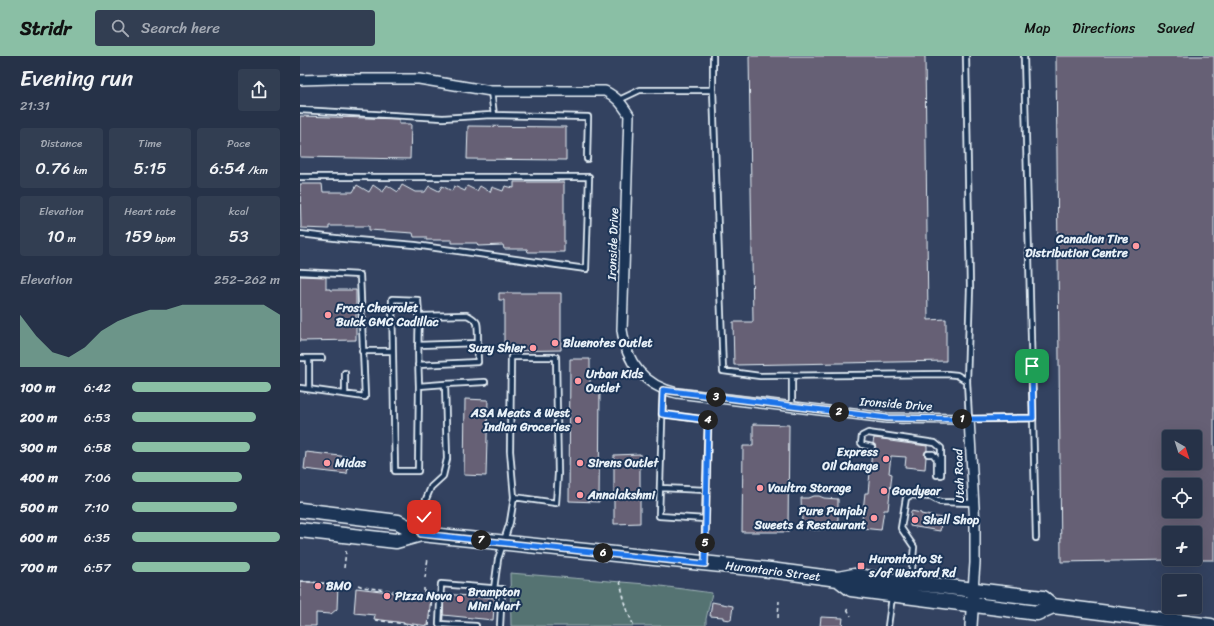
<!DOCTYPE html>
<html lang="en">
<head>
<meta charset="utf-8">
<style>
  body { margin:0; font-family:Sriracha,sans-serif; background:#323e52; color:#f1f3f6; height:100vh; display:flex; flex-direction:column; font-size:15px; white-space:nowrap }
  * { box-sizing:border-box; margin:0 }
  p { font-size:13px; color:#a4aab4 }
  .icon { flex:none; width:22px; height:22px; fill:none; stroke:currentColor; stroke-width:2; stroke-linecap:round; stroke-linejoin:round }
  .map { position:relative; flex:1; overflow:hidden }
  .panel { display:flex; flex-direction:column; background:#263248; width:300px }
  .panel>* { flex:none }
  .needle { width:26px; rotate:141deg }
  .fabs { position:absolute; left:862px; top:374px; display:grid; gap:8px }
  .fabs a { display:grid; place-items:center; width:40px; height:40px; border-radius:4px; background:#263248; box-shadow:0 4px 16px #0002,0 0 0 1px #424d60; font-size:20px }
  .pin { position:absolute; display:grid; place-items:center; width:34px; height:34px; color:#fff; margin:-17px; border-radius:8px; box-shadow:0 2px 6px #0006 }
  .km { position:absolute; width:20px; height:20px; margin:-10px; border-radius:50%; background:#222; color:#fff; font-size:11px; line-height:20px; text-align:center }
  .round { display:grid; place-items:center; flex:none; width:42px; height:42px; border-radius:4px; background:#323e52 }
  .headline { display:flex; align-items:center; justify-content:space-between; height:68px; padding:0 20px }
  h1 { font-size:22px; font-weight:600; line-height:30px }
  .figures { display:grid; grid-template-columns:repeat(3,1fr); gap:6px; height:68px; padding:4px 20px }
  .figures div { display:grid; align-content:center; border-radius:4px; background:#323e52; text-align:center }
  .figures b { font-size:17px; font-weight:600 }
  .figures small { font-size:11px; font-weight:400 }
  .figures p { font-size:11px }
  .chart { height:112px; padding:8px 20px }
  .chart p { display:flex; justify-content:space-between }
  .chart svg { width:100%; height:72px; margin-top:4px; fill:#8abfa5; opacity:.7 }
  ul { padding:0 20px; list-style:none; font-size:13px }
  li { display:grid; grid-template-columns:64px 48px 1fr; align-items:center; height:30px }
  li i { height:10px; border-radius:5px; background:#8abfa5 }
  header { display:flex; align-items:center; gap:24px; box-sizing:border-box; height:56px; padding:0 20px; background:#8abfa5; color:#111 }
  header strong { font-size:19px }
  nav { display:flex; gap:22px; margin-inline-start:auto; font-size:14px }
  .search { width:280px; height:36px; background:#323e52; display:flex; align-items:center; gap:10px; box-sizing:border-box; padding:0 14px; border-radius:4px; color:#a4aab4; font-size:15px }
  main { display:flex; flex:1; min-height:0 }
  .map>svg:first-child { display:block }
</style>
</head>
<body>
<header>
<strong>Stridr</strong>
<div class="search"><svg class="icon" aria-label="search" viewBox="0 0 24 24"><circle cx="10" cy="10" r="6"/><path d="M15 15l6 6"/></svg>Search here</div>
<nav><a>Map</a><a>Directions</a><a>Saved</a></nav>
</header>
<main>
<section class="panel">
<div class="headline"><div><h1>Evening run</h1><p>21:31</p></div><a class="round"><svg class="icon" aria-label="share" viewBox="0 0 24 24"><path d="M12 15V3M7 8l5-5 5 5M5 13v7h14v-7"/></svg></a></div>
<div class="figures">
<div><p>Distance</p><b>0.76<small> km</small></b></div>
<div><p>Time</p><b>5:15</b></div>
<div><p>Pace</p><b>6:54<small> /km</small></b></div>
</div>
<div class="figures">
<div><p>Elevation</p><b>10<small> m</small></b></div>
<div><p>Heart rate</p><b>159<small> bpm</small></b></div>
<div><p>kcal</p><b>53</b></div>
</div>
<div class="chart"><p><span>Elevation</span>252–262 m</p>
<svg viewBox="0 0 160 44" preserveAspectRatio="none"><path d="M0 44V12L10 25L20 35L30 38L40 32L50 22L60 16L70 12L80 9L90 9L100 6L110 6L120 6L130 6L140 6L150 6L160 12V44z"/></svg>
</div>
<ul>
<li><b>100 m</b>6:42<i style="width:94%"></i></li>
<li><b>200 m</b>6:53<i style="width:84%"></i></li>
<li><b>300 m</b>6:58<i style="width:80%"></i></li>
<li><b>400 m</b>7:06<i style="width:74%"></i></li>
<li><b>500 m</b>7:10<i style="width:71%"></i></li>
<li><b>600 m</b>6:35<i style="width:100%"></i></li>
<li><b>700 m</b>6:57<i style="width:80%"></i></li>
</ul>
</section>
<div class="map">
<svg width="914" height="570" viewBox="0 0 914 570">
  <rect width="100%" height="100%" fill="#334260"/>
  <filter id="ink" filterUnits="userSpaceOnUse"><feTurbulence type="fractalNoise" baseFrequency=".025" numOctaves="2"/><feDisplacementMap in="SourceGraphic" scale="8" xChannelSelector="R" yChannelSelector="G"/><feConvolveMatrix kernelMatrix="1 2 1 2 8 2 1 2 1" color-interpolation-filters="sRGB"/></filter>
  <g filter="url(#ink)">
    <path fill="#557372" stroke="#9eb2b5" d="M210,517L346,528L412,537L406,563V570H211Z"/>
    <path fill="#666174" stroke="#e8f1f8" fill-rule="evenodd" d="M449,0H625L628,264L646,263V305L434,309L433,266H453Z
      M756,0H914V504H895V477H869V504L761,506ZM869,381H895V407H869ZM869,429H895V455H869Z
      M0,60L99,63V68H111L110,103L0,101Z
      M168,70L266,71V104L167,103Z
      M214,126H264V196H228L227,193H204L203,189L178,190L177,187H152V184H126V181H114L113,177L69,174V170H29V173L1,172L0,128H22L23,136H53L57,129L69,136L73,129L83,136L87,129L98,136L102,129L115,136H125L129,130L139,135L142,130L152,135L154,130L165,135L167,130L177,135L180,130L190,136L192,131L203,135L205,130L214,132Z
      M0,220L26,221V233H30V234H56V284L0,285Z
      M199,237H261V294L204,295V244H199Z
      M270,303H290V330L300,331L299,446L269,445Z
      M165,343L188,344L186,420L164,419Z
      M453,368L489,369L488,476H442L443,390H453Z
      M574,382L590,384V385L627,390V394L624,398L626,401L625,413L605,411L606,401L591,400L589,417L592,418L588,454H584L581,474L561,472L565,437H568L572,395L576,391L573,387Z
      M6,396L49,401L47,418L4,413Z
      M340,398V467L314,468V399Z
      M513,440H519L524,442L538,443V473L514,474L500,472L501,464H502L501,442H508Z
      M611,455L621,457V458L642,462L640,475L610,470Z
      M0,525L38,529L37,553L31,558L16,557V570H0Z
      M56,532L131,541L128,570L74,563L75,559L54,557Z
      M144,538L195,542L193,564L143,559Z
      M412,546L433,550L431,564L423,563V561L410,560Z
      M521,561L543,562L542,570H520Z"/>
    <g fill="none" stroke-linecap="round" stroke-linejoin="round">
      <g stroke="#e8f1f8" stroke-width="8">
        <path id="service" d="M413,0V34
          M666,0L670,232L667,325L669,363L733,362
          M724,0L736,482
          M191,35L194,59
          M319,44L340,34H413L423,315L460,320L647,318L657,319L667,325
          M0,54L143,62L191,59L288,61L287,103
          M0,121H289L286,213L115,189L44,183L0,178
          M0,216L60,219L65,341L0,332
          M119,260L118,244L92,243L95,415H118L119,330
          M118,289L177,287
          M62,295H93
          M0,302H22
          M118,309L178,306C177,297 179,275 177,267C175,263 171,261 167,259L119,260C118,283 118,307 119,330L145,328
          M9,333V302
          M363,334L359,460L405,463V505
          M45,338V317
          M492,350V320
          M362,358L408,364L405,463
          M572,391L563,389L561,387L562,380L568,377L635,387L641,392V419
          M628,398H633L637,403V419
          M361,432L406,434
          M121,476L126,443L131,431L143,420L147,403L145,328L185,326
          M611,524L614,491L601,472L606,442L611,439L631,441L640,446L673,447
          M194,533L198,503L210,466L214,441L210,395L211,301H256L258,418L256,447L214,441
          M176,570L139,568L141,528L202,533L200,570
          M588,570L592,541"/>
      </g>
      <g stroke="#e8f1f8" stroke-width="12">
        <path id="minor" d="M0,24L34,23H119L191,35H305C317,41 322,48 329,59L322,274C326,306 344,330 377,337L587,362L669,363L675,469V507L673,534"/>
      </g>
      <g stroke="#e8f1f8" stroke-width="14">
        <path id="tertiary" d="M671,570L673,540"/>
      </g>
      <g stroke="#e8f1f8" stroke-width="17">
        <path id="primary" d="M0,454L98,466L121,478
          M0,474L96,485L121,478L470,514L538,523L554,520L743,542L753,550
          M538,523L551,533L737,557L753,550L911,570"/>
      </g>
      <path stroke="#e8f1f8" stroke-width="1.5" stroke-dasharray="4 3" stroke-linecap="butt" d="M44,512L46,495
        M125,522L128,502
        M0,525L43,529V524
        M320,525C323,540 327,556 334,570
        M58,529L63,531L124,539V532
        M124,539L132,540L129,570
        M547,553L551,560
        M478,562L479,545
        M75,564L119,570"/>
      <use href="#service" stroke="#1d3557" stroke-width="4.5"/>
      <use href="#minor" stroke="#1d3557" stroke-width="9"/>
      <use href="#tertiary" stroke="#1d3557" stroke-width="11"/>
      <use href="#primary" stroke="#1d3557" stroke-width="14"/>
    </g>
  </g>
  <g fill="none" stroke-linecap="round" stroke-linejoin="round" filter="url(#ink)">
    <g stroke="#fff" stroke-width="8">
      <path id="route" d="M124,461L121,478L405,508L408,364L362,358L363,334L587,362L669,363L733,362L732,310"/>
    </g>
    <use href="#route" stroke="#1a73e8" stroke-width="5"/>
  </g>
  <g fill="#ff9aa2" stroke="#1d3557" stroke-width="1.5">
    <circle cx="836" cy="190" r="4"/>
    <circle cx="28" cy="259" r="4"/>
    <circle cx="255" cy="287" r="4"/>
    <circle cx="233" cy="292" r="4"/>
    <circle cx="278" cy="325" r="4"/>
    <circle cx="278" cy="364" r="4"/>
    <circle cx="586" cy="403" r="4"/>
    <circle cx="27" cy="407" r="4"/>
    <circle cx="280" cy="407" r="4"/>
    <circle cx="460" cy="432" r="4"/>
    <circle cx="584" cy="435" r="4"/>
    <circle cx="280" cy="439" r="4"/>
    <circle cx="574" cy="462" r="4"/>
    <circle cx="615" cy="464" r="4"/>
    <rect x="557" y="506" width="8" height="8" rx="2"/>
    <circle cx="18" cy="530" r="4"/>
    <circle cx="87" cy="540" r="4"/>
    <circle cx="160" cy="543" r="4"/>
  </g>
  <g text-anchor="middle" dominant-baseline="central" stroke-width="4" stroke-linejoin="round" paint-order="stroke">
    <g font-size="12" font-weight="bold" fill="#e8f1f8" stroke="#1d3557" text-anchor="start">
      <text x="828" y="183" text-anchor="end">Canadian Tire<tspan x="828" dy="14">Distribution Centre</tspan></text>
      <text x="36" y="252">Frost Chevrolet<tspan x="36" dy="14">Buick GMC Cadillac</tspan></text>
      <text x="263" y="287">Bluenotes Outlet</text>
      <text x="225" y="292" text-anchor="end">Suzy Shier</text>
      <text x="286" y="318">Urban Kids<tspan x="286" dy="14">Outlet</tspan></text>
      <text x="270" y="357" text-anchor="end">ASA Meats &amp; West<tspan x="270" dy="14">Indian Groceries</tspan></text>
      <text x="578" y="396" text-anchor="end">Express<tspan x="578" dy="14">Oil Change</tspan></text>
      <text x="35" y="407">Midas</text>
      <text x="288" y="407">Sirens Outlet</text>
      <text x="468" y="432">Vaultra Storage</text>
      <text x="592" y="435">Goodyear</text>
      <text x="288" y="439">Annalakshmi</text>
      <text x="566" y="455" text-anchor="end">Pure Punjabi<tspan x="566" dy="14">Sweets &amp; Restaurant</tspan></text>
      <text x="623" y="464">Shell Shop</text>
      <text x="569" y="503">Hurontario St<tspan x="569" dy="14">s/of Wexford Rd</tspan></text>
      <text x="26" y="530">BMO</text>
      <text x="168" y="536">Brampton<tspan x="168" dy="14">Mini Mart</tspan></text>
      <text x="95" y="540">Pizza Nova</text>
    </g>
    <g font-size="12" fill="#e8f1f8" stroke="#1d3557">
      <text transform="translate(313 188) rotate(-88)">Ironside Drive</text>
      <text transform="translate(596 348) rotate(4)">Ironside Drive</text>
      <text transform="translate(659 420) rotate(-92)">Utah Road</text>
      <text transform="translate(473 515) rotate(7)">Hurontario Street</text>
    </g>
  </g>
</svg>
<div class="fabs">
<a><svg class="needle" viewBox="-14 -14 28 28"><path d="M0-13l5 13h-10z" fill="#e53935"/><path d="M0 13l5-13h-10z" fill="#a4aab4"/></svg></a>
<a><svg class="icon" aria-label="locate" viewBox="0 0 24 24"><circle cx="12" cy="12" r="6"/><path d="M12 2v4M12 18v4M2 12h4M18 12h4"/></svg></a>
<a>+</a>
<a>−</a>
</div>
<div class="pin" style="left:732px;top:310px;background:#1e9e55"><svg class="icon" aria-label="arrive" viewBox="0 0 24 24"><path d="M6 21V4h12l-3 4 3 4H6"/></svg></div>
<div class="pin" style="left:124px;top:461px;background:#d93025"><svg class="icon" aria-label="check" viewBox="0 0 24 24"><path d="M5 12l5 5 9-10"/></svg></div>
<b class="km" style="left:662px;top:363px">1</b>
<b class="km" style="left:539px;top:356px">2</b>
<b class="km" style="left:416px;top:341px">3</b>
<b class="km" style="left:408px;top:364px">4</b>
<b class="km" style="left:405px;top:487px">5</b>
<b class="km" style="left:303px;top:497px">6</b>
<b class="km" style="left:181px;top:484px">7</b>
</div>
</main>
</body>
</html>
